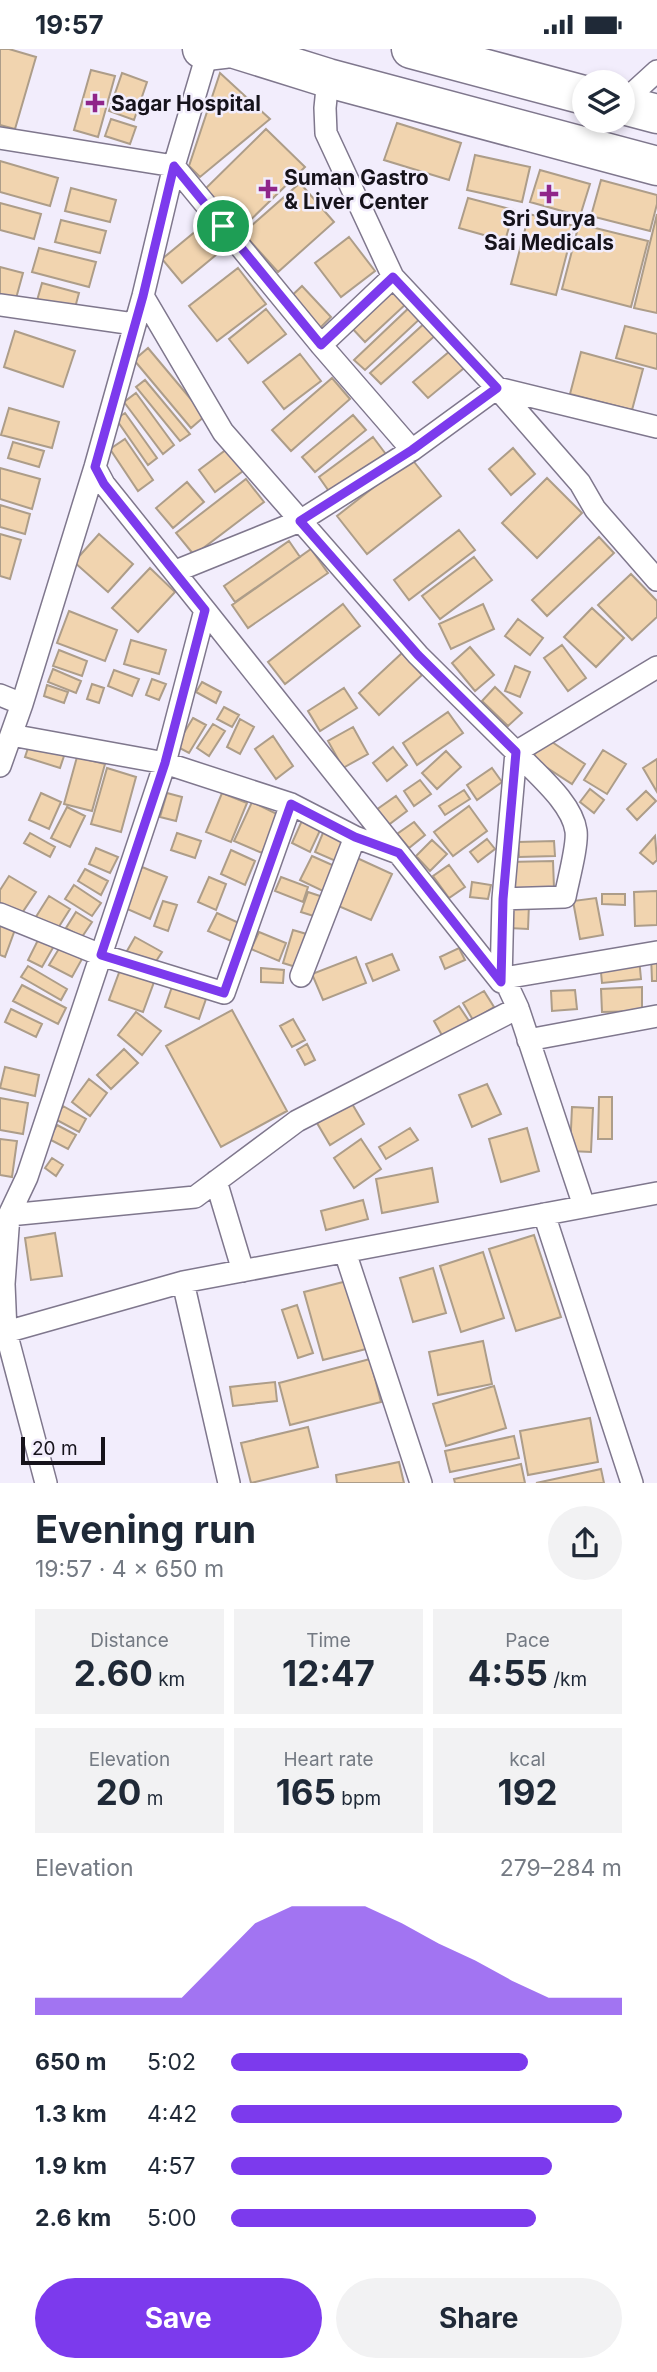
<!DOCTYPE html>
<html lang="en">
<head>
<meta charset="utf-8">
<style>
  body { margin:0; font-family:Inter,sans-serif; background:#f2f2f3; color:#1f2937; height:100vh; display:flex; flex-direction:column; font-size:26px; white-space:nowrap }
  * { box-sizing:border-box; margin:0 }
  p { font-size:23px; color:#747a83 }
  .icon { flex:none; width:38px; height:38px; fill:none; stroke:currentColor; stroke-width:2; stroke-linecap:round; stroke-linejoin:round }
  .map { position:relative; height:1434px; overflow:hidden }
  .drawer { display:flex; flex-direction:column; background:#fff; flex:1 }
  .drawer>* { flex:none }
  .fabs { position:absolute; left:572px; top:21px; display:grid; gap:14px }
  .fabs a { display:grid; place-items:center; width:63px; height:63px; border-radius:50%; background:#fff; box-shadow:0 4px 10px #0003; font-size:35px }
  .scale { position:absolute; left:21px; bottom:18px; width:84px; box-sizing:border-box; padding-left:7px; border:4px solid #16131b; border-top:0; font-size:19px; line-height:24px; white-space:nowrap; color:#16131b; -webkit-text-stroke:5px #f2edfc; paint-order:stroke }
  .pin { position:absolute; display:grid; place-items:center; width:60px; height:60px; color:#fff; margin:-30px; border:4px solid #fff; border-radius:50%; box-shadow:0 2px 7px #0007 }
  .round { display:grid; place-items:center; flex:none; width:74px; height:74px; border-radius:37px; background:#f2f2f3 }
  .head { display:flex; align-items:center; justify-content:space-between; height:119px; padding:0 35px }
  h1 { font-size:38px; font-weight:700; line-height:52px }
  .stats { display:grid; grid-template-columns:repeat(3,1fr); gap:10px; height:119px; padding:7px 35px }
  .stats div { display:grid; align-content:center; border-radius:0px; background:#f2f2f3; text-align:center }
  .stats b { font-size:35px; font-weight:700 }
  .stats small { font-size:19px; font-weight:400 }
  .stats p { font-size:19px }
  .chart { height:196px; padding:14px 35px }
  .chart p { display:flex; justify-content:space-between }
  .chart svg { width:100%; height:126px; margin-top:7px; fill:#7c3aed; opacity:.7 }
  .cta { display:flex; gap:14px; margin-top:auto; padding:14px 35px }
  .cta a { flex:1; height:80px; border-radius:42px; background:#7c3aed; color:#fff; font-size:28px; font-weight:700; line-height:80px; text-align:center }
  .cta a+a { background:#f2f2f3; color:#1f2937 }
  ul { padding:0 35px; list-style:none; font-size:23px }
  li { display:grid; grid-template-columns:112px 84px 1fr; align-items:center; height:52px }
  li i { height:18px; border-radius:9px; background:#7c3aed }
  .status { display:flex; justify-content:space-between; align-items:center; height:49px; padding:0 35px; background:#fff; direction:ltr }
  .status svg { height:19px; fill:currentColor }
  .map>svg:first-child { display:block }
</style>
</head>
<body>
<div class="status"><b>19:57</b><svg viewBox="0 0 49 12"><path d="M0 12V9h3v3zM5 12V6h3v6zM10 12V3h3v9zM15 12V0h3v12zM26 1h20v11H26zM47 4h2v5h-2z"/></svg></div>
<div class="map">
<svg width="657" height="1434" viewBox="0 0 657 1434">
  <rect width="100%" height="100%" fill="#f2edfc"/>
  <path fill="#f1d4af" stroke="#ad9d89" stroke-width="2" d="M0,0H9L36,8L15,80L0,76Z
    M91,21L115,27L98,88L74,81Z
    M122,24L147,33L134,71L109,62Z
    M220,24L270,70L200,128L189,117Z
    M111,70L136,78L130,95L105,87Z
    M397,74L461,94L449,131L384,111Z
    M266,80L305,118L237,184L199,146Z
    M475,106L530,118L522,153L467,141Z
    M0,112L58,129L50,157L0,143Z
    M540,121L590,135L580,167L530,153Z
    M601,131L657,146V155L650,182L591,167Z
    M300,134L334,173L278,223L243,184Z
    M71,139L116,151L110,173L65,162Z
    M468,149L514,161L505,192L459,179Z
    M0,154L41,165L34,190L0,181Z
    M529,165L574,177L556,246L511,235Z
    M657,165V264L634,259Z
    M61,171L106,182L100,204L55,193Z
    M579,175L648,192L631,258L562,240Z
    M202,177L222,201L182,234L162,210Z
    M349,188L375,222L341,248L315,214Z
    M39,199L96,213L89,238L32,223Z
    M0,218L23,224L15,253L0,249Z
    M238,219L266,255L217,292L189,257Z
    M42,234L79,244L73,266L36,255Z
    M302,237L331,268L315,284L285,253Z
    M392,238L407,254L365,293L350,277Z
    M413,255L424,266L365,321L354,311Z
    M266,260L286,285L248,314L229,290Z
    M427,272L438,284L381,335L370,324Z
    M625,277L657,285V320L616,309Z
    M15,282L75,302L63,338L4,318Z
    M148,299L205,367L191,379L134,311Z
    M450,302L464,319L428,349L413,333Z
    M581,303L643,320L632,361L570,345Z
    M300,305L321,332L284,360L263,333Z
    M332,329L350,350L291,402L272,381Z
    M145,331L190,385L180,392L136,338Z
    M136,344L174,396L163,405L124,353Z
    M9,359L59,373L52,399L1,386Z
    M125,364L157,409L148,416L116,370Z
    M353,366L366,381L315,423L302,408Z
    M373,388L388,408L333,448L319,428Z
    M125,390L153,431L138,442L110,400Z
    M13,393L44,402L39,418L8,409Z
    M513,399L535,425L511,446L489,420Z
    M227,400L243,422L215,443L199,421Z
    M411,409L441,447L367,505L337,467Z
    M0,419L40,430L32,460L0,450Z
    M547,429L582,464L537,509L502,474Z
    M246,430L264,453L194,506L176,484Z
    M187,433L204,453L173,479L156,459Z
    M0,456L30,465L25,485L0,478Z
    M459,481L475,501L409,551L394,531Z
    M0,485L21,491L10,530L0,527Z
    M99,485L133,515L108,543L74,513Z
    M599,488L614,504L547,567L532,551Z
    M289,492L300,508L235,553L224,537Z
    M311,500L328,524L248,579L232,556Z
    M474,508L492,531L440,570L422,547Z
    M150,519L175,543L138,583L112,559Z
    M631,525L657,552V568L632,591L598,556Z
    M343,555L360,577L285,635L268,613Z
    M483,555L494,580L451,600L439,575Z
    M592,559L624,589L596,618L564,588Z
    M69,562L117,581L105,612L57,594Z
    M518,570L543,589L530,606L505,587Z
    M131,591L166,601L159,625L124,615Z
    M562,596L586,629L568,642L544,609Z
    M470,598L494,626L475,642L452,614Z
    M59,601L87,612L82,627L53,617Z
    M402,604L422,626L379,666L359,644Z
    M515,617L530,623L520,648L505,642Z
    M53,620L81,632L76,644L48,633Z
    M114,621L139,630L132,647L108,637Z
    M152,630L166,635L159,651L146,646Z
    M202,633L221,643L216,654L196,643Z
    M92,635L104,639L99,654L87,650Z
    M47,636L68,643L64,654L44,647Z
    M495,638L522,664L508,677L482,652Z
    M344,639L357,659L320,682L308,662Z
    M224,658L239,666L232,678L217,670Z
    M448,663L463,684L417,716L403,694Z
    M193,669L206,676L189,704L176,697Z
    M240,670L254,678L240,705L227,698Z
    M213,675L225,682L209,707L197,699Z
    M353,678L368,705L343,719L328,692Z
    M273,687L293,717L276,730L255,700Z
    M546,689L585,715L572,735L532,709Z
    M30,693L65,704L60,719L25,708Z
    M393,698L407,716L387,732L373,714Z
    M603,701L626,715L607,745L584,731Z
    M446,702L461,718L437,740L422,724Z
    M77,708L105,715L92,762L64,755Z
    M657,710V743L643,719Z
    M107,719L136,728L121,783L91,775Z
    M492,719L502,733L477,751L467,736Z
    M420,731L431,745L414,757L404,742Z
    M590,740L604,751L594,764L580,753Z
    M464,741L470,750L445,766L439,757Z
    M646,742L656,752L637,771L627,760Z
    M41,744L61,753L49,780L29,771Z
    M167,744L182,748L176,772L160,768Z
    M222,744L247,754L231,793L206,783Z
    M396,747L407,762L387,777L376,761Z
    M252,753L279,766L262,804L234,792Z
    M469,757L487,782L453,807L434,783Z
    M67,758L85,767L70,798L51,789Z
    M304,767L323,775L310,803L292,794Z
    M414,773L425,786L409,799L397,785Z
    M325,779L349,789L338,813L315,803Z
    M30,784L55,798L50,808L24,794Z
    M177,784L201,792L195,809L171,801Z
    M655,787L657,811L653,815L640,804Z
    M487,790L495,800L478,813L470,803Z
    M432,791L447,805L430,822L416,807Z
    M554,792L555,807L519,808L518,793Z
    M96,799L118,808L110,824L89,815Z
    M231,801L255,812L245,836L221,825Z
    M312,807L339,819L327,844L300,831Z
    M357,809L392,825L371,871L336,856Z
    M553,812L554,839L509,840L508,813Z
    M449,816L465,838L449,849L433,827Z
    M142,818L167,828L150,870L125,859Z
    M85,820L108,832L101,846L78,832Z
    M9,827L36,843L20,867L0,854V841Z
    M209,828L226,835L216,861L198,853Z
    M281,828L308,838L303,853L275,842Z
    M472,833L491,836L488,850L470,848Z
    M74,836L101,854L92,867L65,850Z
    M657,842V876L635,877L634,843Z
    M308,843L326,849L320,869L301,863Z
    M602,845H625V856L602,855Z
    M49,847L70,860L55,884L34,871Z
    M596,849L603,886L580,890L573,852Z
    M163,852L177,856L168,882L154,877Z
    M508,854L529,855L528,880L507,879Z
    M76,863L92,873L82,888L66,879Z
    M217,864L239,874L231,892L208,882Z
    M0,869L17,875L5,908L0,906Z
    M293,881L310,886L299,919L283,914Z
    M259,883L286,894L279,912L251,900Z
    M135,888L162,903L153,917L127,902Z
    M39,889L54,897L42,918L28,911Z
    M60,898L82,910L72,928L49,916Z
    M459,899L465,911L445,920L440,908Z
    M392,905L399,921L373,932L366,915Z
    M657,905V932H652L651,906Z
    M356,908L366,934L323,951L312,925Z
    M639,909L641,930L602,934L600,913Z
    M28,917L67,940L61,951L21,928Z
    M261,919L284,921L283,934L261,933Z
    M120,921L154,933L143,963L109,951Z
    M173,935L207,947L199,970L165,958Z
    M22,936L66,959L58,975L13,952Z
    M642,938V962L602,963L601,940Z
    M575,941L577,960L552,962L551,942Z
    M484,942L494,958L473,971L463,954Z
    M459,957L469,972L443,988L434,972Z
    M11,960L42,975L36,988L5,973Z
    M232,961L287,1062L221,1098L166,997Z
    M136,963L161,982L142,1006L118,986Z
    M293,970L305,991L292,998L280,977Z
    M307,995L315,1011L305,1016L297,1001Z
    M124,1000L138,1014L111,1040L97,1026Z
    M5,1018L39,1026L35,1047L0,1039Z
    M89,1030L107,1044L90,1067L72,1053Z
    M487,1035L501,1065L472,1078L459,1046Z
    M599,1048H612V1090H598Z
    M0,1049L28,1054L23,1085L0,1081Z
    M351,1053L364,1075L330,1096L317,1074Z
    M63,1057L86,1070L79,1083L55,1070Z
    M572,1058L593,1059L591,1103L570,1102Z
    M57,1076L76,1086L68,1100L49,1090Z
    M410,1079L418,1091L386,1110L379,1098Z
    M527,1079L539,1122L501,1133L489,1090Z
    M0,1090L17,1092L12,1128L0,1126Z
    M361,1090L381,1120L354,1139L334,1109Z
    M52,1109L63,1116L56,1127L45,1119Z
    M432,1119L438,1153L382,1164L376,1130Z
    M363,1151L368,1170L326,1181L321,1162Z
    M55,1184L62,1227L31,1231L25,1189Z
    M534,1186L561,1268L516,1282L489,1200Z
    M483,1203L504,1269L461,1283L440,1217Z
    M433,1219L446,1264L413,1273L400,1229Z
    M347,1232L366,1300L323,1311L304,1243Z
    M297,1256L313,1304L298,1309L282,1261Z
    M483,1292L492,1335L438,1346L429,1303Z
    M370,1310L381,1353L290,1376L279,1334Z
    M275,1333L277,1352L233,1357L230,1338Z
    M494,1337L506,1379L446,1397L433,1355Z
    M590,1369L598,1413L528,1426L520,1382Z
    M308,1378L318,1418L251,1434L241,1394Z
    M514,1387L519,1409L450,1423L445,1402Z
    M399,1413L404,1434H337L336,1426Z
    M521,1415L525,1434H455L454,1430Z
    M601,1420L604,1434H536Z"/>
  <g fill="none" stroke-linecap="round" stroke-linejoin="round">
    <g stroke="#7f778d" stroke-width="24">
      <path id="street" d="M328,29L325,59L326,84L393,228L497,339L580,434L595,460L657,531
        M623,53L657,22
        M0,89L174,117L321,296L412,401
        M143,247L223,383L418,606L516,703L503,850L501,933
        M0,256L134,275
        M321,296L393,228
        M176,522L300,472L412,401L497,339L657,378
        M205,561L501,933L504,929L518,959L584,1157
        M0,646L22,655
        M11,686L165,714L291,755L355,788L398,804
        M0,717L22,655L95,418L143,247L174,117L208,2
        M503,850L565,848C568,832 578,796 576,782C572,753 535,724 516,703L657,618
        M0,865L101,906L224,944L291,755
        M301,927L355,788
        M504,929L657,903
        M528,991L657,967
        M216,1132L243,1222
        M544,1165L632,1434
        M9,1166L195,1148L297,1072L518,959
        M345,1203L421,1434
        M183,1233L229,1434
        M0,1283H6L183,1233L657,1144
        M46,1434L6,1283L4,1235L9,1166L27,1128L165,714L205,561L104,435L95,418"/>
    </g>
    <g stroke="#7f778d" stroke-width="41">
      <path id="highway" d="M202,0L208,2L225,0
        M235,0L328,29L657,117
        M411,0L584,46
        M623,56L657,65"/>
    </g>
    <use href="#street" stroke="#fff" stroke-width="21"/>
    <use href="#highway" stroke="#fff" stroke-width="38"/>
  </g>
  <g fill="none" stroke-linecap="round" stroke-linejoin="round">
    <g stroke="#fff" stroke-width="14">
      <path id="route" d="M174,117L321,296L393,228L497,339L412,401L300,472L418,606L516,703L503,850L501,933L399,804L355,788L291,755L224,944L101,906L165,714L205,561L104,435L95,418L143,247Z"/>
    </g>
    <use href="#route" stroke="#7c3aed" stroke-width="9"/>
  </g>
  <g fill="#8f258a" stroke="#f2edfc" stroke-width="2.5">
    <path d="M91.5 43.5h7v7h7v7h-7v7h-7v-7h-7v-7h7z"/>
    <path d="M264.5 129.5h7v7h7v7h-7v7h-7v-7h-7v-7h7z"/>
    <path d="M545.5 134.5h7v7h7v7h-7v7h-7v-7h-7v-7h7z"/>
  </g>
  <g text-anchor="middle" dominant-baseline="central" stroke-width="5" stroke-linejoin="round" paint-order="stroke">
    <g font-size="21" font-weight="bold" fill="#16131b" stroke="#f2edfc" text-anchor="start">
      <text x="111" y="54">Sagar Hospital</text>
      <text x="284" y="128">Suman Gastro<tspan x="284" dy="24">&amp; Liver Center</tspan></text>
      <text x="549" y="169" text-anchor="middle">Sri Surya<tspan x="549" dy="24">Sai Medicals</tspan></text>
    </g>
  </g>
</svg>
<div class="fabs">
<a><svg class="icon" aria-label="layers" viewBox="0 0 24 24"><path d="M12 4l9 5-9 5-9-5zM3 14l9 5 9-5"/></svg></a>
</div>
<div class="scale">20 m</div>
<div class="pin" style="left:223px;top:177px;background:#1e9e55"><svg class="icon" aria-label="arrive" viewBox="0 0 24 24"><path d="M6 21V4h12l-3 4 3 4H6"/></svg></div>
</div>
<section class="drawer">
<div class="head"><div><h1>Evening run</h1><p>19:57 · 4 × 650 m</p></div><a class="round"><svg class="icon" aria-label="share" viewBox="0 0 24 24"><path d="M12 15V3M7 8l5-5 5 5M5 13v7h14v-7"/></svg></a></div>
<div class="stats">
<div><p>Distance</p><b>2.60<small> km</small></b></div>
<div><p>Time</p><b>12:47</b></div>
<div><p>Pace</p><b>4:55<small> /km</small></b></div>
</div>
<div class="stats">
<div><p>Elevation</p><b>20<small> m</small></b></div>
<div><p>Heart rate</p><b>165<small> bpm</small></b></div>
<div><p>kcal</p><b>192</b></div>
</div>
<div class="chart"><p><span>Elevation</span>279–284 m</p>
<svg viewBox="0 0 160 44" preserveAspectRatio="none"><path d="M0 44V38L10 38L20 38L30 38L40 38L50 25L60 12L70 6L80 6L90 6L100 12L110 19L120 25L130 32L140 38L150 38L160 38V44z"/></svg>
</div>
<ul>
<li><b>650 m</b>5:02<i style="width:76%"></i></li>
<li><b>1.3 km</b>4:42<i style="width:100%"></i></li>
<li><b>1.9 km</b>4:57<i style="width:82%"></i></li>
<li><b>2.6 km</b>5:00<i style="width:78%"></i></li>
</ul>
<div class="cta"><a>Save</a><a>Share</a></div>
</section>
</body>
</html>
